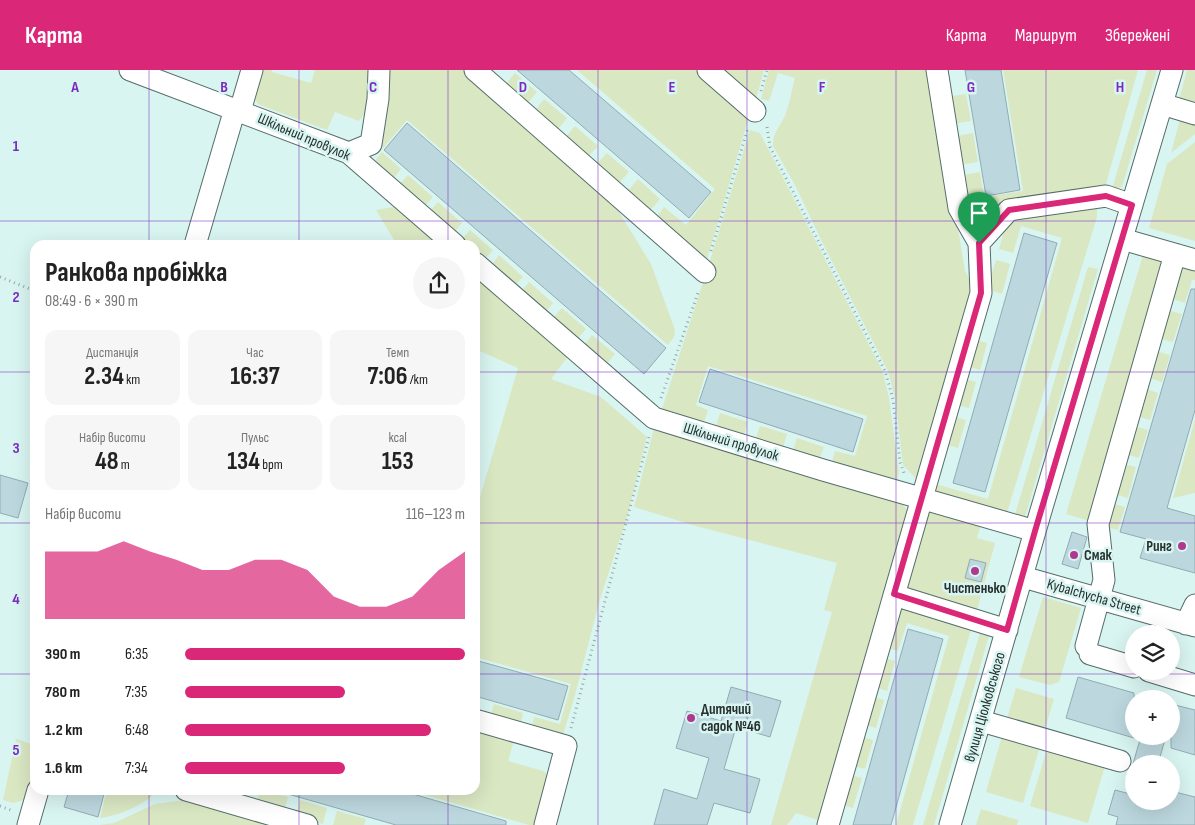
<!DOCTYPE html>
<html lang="uk">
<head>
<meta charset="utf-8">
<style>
  body { margin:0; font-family:"Sofia Sans Condensed",sans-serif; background:#f6f6f6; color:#222; height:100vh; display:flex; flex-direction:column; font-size:19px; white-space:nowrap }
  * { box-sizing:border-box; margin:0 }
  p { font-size:16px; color:#767676 }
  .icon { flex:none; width:28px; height:28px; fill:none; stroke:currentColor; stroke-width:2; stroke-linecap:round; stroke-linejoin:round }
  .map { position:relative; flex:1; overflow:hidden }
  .details { position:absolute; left:30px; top:170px; width:450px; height:555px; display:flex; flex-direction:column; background:#fff; border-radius:15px; box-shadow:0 5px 20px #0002 }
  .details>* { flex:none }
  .buttons { position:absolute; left:1125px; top:555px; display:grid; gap:10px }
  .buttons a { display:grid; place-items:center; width:55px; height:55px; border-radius:50%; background:#fff; box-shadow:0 5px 20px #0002; font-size:25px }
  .pin { position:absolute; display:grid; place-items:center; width:42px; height:42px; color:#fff; margin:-51px -21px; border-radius:50% 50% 50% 0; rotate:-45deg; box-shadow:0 0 5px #0007 }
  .pin .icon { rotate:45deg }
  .round { display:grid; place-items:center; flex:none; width:52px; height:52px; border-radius:26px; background:#f6f6f6 }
  .headline { display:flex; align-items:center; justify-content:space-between; height:85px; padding:0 15px }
  h1 { font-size:28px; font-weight:700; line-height:38px }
  .figures { display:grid; grid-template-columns:repeat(3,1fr); gap:8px; height:85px; padding:5px 15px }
  .figures div { display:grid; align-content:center; border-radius:12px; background:#f6f6f6; text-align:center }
  .figures b { font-size:25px; font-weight:700 }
  .figures small { font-size:14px; font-weight:400 }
  .figures p { font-size:14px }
  .chart { height:140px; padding:10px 15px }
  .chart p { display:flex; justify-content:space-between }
  .chart svg { width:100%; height:90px; margin-top:5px; fill:#db2777; opacity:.7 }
  ul { padding:0 15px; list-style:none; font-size:16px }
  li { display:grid; grid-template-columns:80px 60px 1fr; align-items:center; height:38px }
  li i { height:12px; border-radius:6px; background:#db2777 }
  header { display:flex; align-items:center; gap:30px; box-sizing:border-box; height:70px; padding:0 25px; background:#db2777; color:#fff }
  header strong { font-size:24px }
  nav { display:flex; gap:28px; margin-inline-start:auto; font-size:18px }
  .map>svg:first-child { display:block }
</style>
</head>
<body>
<header>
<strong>Карта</strong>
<nav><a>Карта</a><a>Маршрут</a><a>Збережені</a></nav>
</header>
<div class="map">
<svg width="1195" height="755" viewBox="0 0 1195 755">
  <rect width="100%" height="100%" fill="#d9f5f1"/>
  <path fill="#dae7c3" d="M257,0H272V2L311,13L315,0H376L375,29L359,51L335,42L327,60L260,35L252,27Z
    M382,0H465L611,129L651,194L675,260L674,267L668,275L407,50L383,78L380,75Z
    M577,0H700L750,43L706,193L655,149L664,137L686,155L715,119Z
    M717,0H764L755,33Z
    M769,0H932L965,201L976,222L920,413L903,395L895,328L888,301L823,174L796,117L773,76C772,62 782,55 786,43C790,32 792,19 795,8L778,3L769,31L761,29Z
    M1003,0H1138L1104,121L990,138C981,138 974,139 967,134L958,106L980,102L984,127L1023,121Z
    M1147,0H1157L1122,117L1112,119Z
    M1187,0H1195V39L1180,31V26Z
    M515,3L537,22L526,35L504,16Z
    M966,24L971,51L950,54L946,27Z
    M544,29L567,48L556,62L534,42Z
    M1181,45L1195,49V64L1171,83Z
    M575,56L598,76L587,88L564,69Z
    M750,60L760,63L883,302L889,328L899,402L897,412L832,392L835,381L855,386L867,346L708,296L696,335L708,340L704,352L662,339L709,194Z
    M973,63L978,92L957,95L952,67Z
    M1195,72V171L1149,158L1167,94Z
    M382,82L401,99L393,109L374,92Z
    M607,83L629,102L617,115L595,96Z
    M408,105L433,127L424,137L399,115Z
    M638,109L660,129L648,143L626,123Z
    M438,132L462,153L454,163L429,142Z
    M1095,134L1097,138V147L1006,446L936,425L932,413L988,429L1062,168L1021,156L1013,183L999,179L1008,147Z
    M399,136L443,175H397L376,140Z
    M470,160L493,180L484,190L475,182V175H467L461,170Z
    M499,185L523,207L514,216L491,196Z
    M1143,185L1169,192L1093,452L1066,444Z
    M996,190L1010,194L1002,224L987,219Z
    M1176,195L1195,200V210H1192L1185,233L1167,227Z
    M1088,197L1098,199L1025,447L1023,449L1014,448Z
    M475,203L569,285L551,309L601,327L647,367L627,447L600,529L575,625L563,665L531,661L534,647L560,654L571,614L475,587V444L518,298L475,279Z
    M529,212L553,233L545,243L521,222Z
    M562,238L586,259L576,271L552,249Z
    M1163,239L1182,244L1173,272L1155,267Z
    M592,265L615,284L605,296L583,276Z
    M973,269L987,273L980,300L966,296Z
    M1152,280L1170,285L1162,312L1144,306Z
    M962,308L976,312L969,338L954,334Z
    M1141,317L1158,323L1150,350L1133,345Z
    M720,343L748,352L744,365L716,356Z
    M951,346L966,350L958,378L943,374Z
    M1195,349V423L1173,428Z
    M1130,355L1148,360L1139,388L1122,383Z
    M760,356L787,364L783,377L756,368Z
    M654,358L901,432L911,446L824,752L796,743L787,755H771L832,542L824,540L837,493L696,456L634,437Z
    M797,368L824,377L820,388L793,380Z
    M1119,393L1136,397L1128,428L1110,423Z
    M1108,432L1125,437L1118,460L1106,457Z
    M924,440L982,451L977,468L995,473L976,544L905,520Z
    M1043,527L1081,538L1059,612L1050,615L1019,607Z
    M897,530L973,553L913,755H896L949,566L907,553L898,581L884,577Z
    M982,556L991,559L934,755H923Z
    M881,587L895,591L887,621L873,616Z
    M1016,618L1054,629L1045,659L1007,648Z
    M870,626L884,630L876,658L862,654Z
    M494,634L523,643L520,657L490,649Z
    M475,655L515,667L508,691L540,700L545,702L548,706L537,755H529L408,720H475Z
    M859,666L873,670L865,699L850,695Z
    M1002,666L1040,677L1023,733L986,722Z
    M16,669L35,675C35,695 36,713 25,730L13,733L3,730Z
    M1047,679L1105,696L1088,753L1030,736Z
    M848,704L862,708L853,738L839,734Z
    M107,720H159C143,735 122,745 100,748Z
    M260,720L288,727L284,742L256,734Z
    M193,729L288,755H100L114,753L155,734Z
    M300,730L327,738L323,754L296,746Z
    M981,739L1018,750L1017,755H976Z
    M337,741L366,749L364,755H333Z"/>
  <path fill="#bcd7de" stroke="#92abb2" d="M517,0H569L711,122L689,148Z
    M965,0H1001L1020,120L986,126Z
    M407,53L666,278L644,304L384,80Z
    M1024,163L1057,173L985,422L953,413Z
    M1191,219H1195V340L1167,438L1195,446V503L1140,488L1146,469L1120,462Z
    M710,299L863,349L853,382L699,332Z
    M0,405L28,413L18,448L0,443Z
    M1072,462L1087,467L1078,499L1062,494Z
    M970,489L986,493L981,512L965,508Z
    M908,559L943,569L891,755H853Z
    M475,590L568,616L558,650L475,626Z
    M1078,607L1134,623V668L1066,648Z
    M731,617L781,631L770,667L736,657L724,699L760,709L750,743L714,733L707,755H654L664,719L697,729L709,688L676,678L687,641L721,651Z
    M1171,634L1195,640V685L1171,678Z
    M1141,666H1166L1158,694H1133Z
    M69,720H105L98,747L64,737Z
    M289,720H399L506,751V755H396L288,724Z
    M1115,720L1134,725V731H1171V721L1195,727V755H1116L1118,747L1108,744Z"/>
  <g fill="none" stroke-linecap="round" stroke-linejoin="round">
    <g stroke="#546d69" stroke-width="23">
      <path id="minor" d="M130,0L349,83L455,175
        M475,0L705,202
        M708,0L755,41
        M1162,34L1195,44
        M240,41L252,0
        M349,83L371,74L378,29L379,0
        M1122,169L1195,190
        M979,173L1009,140L1106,126L1132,135
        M195,175L235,39
        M475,193L654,348L823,400L1035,461
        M1023,507L1195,556
        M894,525L1007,560
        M1186,554L1195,535
        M1086,576L1104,510L1098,454L1175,184
        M1090,584L1134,597
        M1149,601L1195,615
        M475,650L566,676L545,755
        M981,651L1120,691
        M186,720L307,755
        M28,755L38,720
        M828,755L981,223L979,173L959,138L937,0
        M950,755L1040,444L1172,0"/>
    </g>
    <path stroke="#93a8a5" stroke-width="3" stroke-dasharray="1 4" stroke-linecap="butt" d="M761,21L767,0
      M767,57L770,77L885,301L893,329L900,392L904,403
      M711,181L748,58
      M0,207L35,221
      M661,328L699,220
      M571,658L649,367
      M0,736L13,741"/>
    <use href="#minor" stroke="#fff" stroke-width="21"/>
  </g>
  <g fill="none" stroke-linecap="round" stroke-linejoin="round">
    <g stroke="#fff" stroke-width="10">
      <path id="route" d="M1106,126L1132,135L1035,461L1007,560L894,524L981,223L979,173L1009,140Z"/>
    </g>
    <use href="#route" stroke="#db2777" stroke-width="6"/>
  </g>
  <path fill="none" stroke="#7b2cbf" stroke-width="1" stroke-opacity="0.55" d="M149,0V175M299,0V175M448,0V175M598,0V755M747,0V755M896,0V755M1046,0V755M0,151H1195M0,302H35M475,302H1195M0,453H35M475,453H1195M0,604H35M475,604H1195M149,720V755M299,720V755M448,720V755"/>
  <g fill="#ae3991" stroke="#d9f5f1" stroke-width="2">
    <circle cx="1182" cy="476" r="5"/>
    <circle cx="1074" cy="485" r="5"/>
    <circle cx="975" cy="501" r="5"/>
    <circle cx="691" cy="648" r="5"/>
  </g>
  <g text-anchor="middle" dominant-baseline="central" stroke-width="5" stroke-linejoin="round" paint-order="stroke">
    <g font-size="15" fill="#26302f" stroke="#d9f5f1">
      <text transform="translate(304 67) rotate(23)">Шкільний провулок</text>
      <text transform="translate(731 372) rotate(17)">Шкільний провулок</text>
      <text transform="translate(1094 527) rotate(16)">Kybalchycha Street</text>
      <text transform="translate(985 637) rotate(-74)">вулиця Ціолковського</text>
    </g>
    <g font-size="15" font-weight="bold" fill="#26302f" stroke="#d9f5f1" text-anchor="start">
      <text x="1172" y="476" text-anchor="end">Ринг</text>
      <text x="1084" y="485">Смак</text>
      <text x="975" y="518" text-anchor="middle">Чистенько</text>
      <text x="701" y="639">Дитячий<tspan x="701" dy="17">садок №46</tspan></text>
    </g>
  </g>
  <g font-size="16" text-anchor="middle" font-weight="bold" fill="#7b2cbf" stroke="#d9f5f1" stroke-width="5" stroke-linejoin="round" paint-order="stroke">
    <text x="75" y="22">A</text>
    <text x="224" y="22">B</text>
    <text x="373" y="22">C</text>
    <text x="523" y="22">D</text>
    <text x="672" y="22">E</text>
    <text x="822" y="22">F</text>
    <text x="971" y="22">G</text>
    <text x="1120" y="22">H</text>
    <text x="16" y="81">1</text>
    <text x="16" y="232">2</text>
    <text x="16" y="383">3</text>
    <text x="16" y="534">4</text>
    <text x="16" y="685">5</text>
  </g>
</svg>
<div class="buttons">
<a><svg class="icon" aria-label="layers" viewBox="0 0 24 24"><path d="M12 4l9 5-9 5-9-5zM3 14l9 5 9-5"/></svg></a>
<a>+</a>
<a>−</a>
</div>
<div class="pin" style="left:979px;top:173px;background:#1e9e55"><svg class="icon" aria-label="arrive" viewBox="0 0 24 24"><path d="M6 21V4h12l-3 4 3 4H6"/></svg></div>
<section class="details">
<div class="headline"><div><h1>Ранкова пробіжка</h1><p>08:49 · 6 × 390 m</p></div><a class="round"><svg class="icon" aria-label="share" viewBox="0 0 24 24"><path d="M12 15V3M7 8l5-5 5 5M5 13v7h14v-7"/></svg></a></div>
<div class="figures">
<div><p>Дистанція</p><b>2.34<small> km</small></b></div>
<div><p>Час</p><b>16:37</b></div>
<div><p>Темп</p><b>7:06<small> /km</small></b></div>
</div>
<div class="figures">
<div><p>Набір висоти</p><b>48<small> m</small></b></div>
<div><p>Пульс</p><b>134<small> bpm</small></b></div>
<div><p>kcal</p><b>153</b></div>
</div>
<div class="chart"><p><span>Набір висоти</span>116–123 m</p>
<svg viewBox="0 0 160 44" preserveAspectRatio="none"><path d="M0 44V11L10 11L20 11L30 6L40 11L50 15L60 20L70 20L80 15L90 15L100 20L110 33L120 38L130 38L140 33L150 20L160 11V44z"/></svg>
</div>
<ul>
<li><b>390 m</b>6:35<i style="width:100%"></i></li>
<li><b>780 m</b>7:35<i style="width:57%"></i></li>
<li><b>1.2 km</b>6:48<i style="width:88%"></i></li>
<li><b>1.6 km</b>7:34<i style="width:57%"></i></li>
</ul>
</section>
</div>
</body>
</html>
